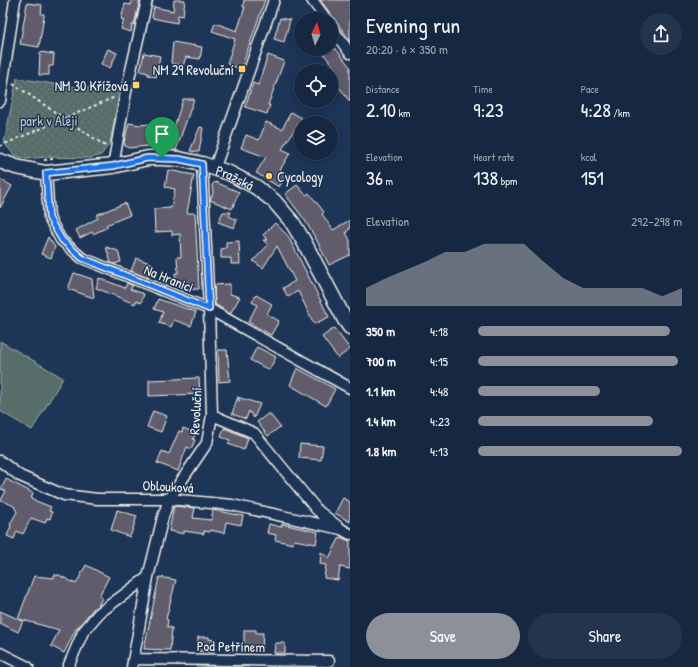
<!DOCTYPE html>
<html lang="en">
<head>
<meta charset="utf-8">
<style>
  body { margin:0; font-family:"Patrick Hand",sans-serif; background:#23344c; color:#f1f3f6; height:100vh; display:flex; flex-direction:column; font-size:15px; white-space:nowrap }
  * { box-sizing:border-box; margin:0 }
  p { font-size:13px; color:#9ea6b1 }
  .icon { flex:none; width:22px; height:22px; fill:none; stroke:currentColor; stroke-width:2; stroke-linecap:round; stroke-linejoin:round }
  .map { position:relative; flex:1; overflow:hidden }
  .details { display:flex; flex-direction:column; background:#162841; width:348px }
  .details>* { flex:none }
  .needle { width:26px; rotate:5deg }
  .buttons { position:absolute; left:294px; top:12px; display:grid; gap:8px }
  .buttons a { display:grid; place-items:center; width:44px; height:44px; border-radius:50%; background:#162841; box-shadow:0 2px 10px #0003,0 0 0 1px #35445a; font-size:20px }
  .pin { position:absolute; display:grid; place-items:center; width:34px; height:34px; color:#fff; margin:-41px -17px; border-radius:50% 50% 50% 0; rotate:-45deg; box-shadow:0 0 4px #0007 }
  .pin .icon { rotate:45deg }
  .round { display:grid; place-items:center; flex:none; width:42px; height:42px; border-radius:21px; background:#23344c }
  .overview { display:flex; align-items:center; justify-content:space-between; height:68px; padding:0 16px }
  h1 { font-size:22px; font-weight:600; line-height:30px }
  .stats { display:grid; grid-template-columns:repeat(3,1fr); gap:6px; height:68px; padding:4px 16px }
  .stats div { display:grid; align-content:center }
  .stats b { font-size:20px; font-weight:600 }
  .stats small { font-size:11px; font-weight:400 }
  .stats p { font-size:11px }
  .chart { height:112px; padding:8px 16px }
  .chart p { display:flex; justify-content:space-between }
  .chart svg { width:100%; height:72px; margin-top:4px; fill:#8c9099; opacity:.7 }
  .cta { display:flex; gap:8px; margin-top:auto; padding:8px 16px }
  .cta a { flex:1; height:46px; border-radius:24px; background:#8c9099; color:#fff; font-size:16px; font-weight:600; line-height:46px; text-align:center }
  .cta a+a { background:#23344c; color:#f1f3f6 }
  ul { padding:0 16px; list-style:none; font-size:13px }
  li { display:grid; grid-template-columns:64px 48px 1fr; align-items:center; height:30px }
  li i { height:10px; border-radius:5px; background:#8c9099 }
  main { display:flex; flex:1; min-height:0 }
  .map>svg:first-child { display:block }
</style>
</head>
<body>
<main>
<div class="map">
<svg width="350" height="667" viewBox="0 0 350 667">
  <defs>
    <pattern id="grass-dots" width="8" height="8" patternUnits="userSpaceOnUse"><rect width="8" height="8" fill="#566d69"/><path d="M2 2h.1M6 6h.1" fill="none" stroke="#6f827e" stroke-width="1.8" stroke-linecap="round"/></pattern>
    <pattern id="garden-furrows" width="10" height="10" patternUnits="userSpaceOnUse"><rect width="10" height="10" fill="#566d69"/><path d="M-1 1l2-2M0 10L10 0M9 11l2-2" fill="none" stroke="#6f827e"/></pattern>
  </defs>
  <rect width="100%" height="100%" fill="#1d3557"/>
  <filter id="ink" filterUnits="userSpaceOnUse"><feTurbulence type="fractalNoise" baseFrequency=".025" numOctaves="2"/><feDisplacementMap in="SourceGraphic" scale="8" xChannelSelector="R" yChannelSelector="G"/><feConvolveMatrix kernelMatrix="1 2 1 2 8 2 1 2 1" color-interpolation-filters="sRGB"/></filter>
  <g filter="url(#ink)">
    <path fill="url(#grass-dots)" stroke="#a5afa8" d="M17,78L66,86L120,90L110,143L101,155L91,158L45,157L26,159L14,155L4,143Z"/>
    <path fill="url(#garden-furrows)" stroke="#a5afa8" d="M197,665H249V667H196Z"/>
    <path fill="#566d69" stroke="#a5afa8" d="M0,341L63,378L32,430L0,411Z"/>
    <path fill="#605c6c" stroke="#f4f1e8" d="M131,0H140L134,25H132L131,32L121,29L124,20L121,19L125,4L131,5Z
      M174,0H185L183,16L178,15L177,23L152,18L154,7L173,11Z
      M244,0H265L241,69L227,64L235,39L212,31L215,23L237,31L245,7H243Z
      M320,0H350V41L334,18Z
      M27,3L42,5L41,14H44V16L39,47L20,44Z
      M280,18L290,20L284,42L274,39Z
      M173,42L202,47L200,59L186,57L183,66L171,63Z
      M108,49L117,53L110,68L101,64Z
      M320,49H336L350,67V102L331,76V74L336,70Z
      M40,52L54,54L53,66H49V75H39Z
      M144,53L160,56L156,77L148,75V73L140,71Z
      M268,55L284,61L268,105H270L267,114L245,107L253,83L258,85Z
      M183,99H194L176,150H171L175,124Z
      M291,112L302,118L282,149L290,153L280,170L287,174L279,187L256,173L266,157L241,148L246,135L259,140L266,122L282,129Z
      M129,123L140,125L149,124L151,142H148V146L129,148L125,146L124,142Z
      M200,127L203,128L199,152L190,151Z
      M168,170L194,175L187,213H195L199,289L180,290V283L176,284L175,273H178L177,257H181L180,234L172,235V231L155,232L154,209L171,208L175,189L165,187Z
      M0,179L12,186L0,208Z
      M215,182L239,192L232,209L210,200L213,193L212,185Z
      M297,185L306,195L309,193L324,212L322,214L333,230L350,220V229L346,232L350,241V255L329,265L316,239L304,219L285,194Z
      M125,203L130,215L106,225L108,227L93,234L92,232L80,238L76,230L98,218L96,215Z
      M223,212H231L229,216L237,220L234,228L218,222Z
      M275,223L288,236L329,317L314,324L298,291L288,297L283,288L295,281L277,246L263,268L253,261L268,245L263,240H268L263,235Z
      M48,237L55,247L51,258L41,254Z
      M239,241L240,264H231V258H221V249L226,248V242Z
      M106,247L118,251L121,262L114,264L111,263Z
      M136,258L153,264L148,278L131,271Z
      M74,273L92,279L94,298L68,289Z
      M99,278L125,288L127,283L133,286L130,289L144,294L141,303L136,301L135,304L96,288Z
      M230,284V294L240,297L230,314L215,304L214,285Z
      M256,295L272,304L267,314L279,321L271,335L248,322L257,305L252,302Z
      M158,299L196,312L191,326L174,320L171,327L159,323L163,312L154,309Z
      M334,328L350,349L338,358L322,337Z
      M257,347L276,357L269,370L250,360Z
      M218,350H227L230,381L219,382Z
      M297,368L335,389L326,406L290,385Z
      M199,378L200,394L149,396V380Z
      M237,397L260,404L254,418L249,411L246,419L232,414L237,399L240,401Z
      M153,411L167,416L161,432L147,427Z
      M269,413L280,427L268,436L257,422Z
      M183,428L196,433L193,439L195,440L191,449L187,447L178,471L157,463L162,451L169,454L179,431L182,432Z
      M224,428L248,438L244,450L228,444L230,440L221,437Z
      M300,444L323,446L321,460L299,458Z
      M6,479L33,493L31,499L51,507L49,511L52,512L50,519L47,518L45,523L31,518L23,534L17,531L14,539L7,536L11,526L10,524L17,512L14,506L1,500L6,491L1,489Z
      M343,498L350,502V522L335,513Z
      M174,506L195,508L193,518L211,520L213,510L243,516L241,525L226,522L224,533L210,530V532L204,531V534L184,531V534L169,531Z
      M117,510L137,516L130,537L111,530Z
      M269,524L281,527L282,524L318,532L316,544L294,540L293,544L275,540L276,535L267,533Z
      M340,537L350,541V569L340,567L338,580L324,578L326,565L320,564L321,552L329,558Z
      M86,565L109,577L99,596L102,598L98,606L94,608L78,627H77L64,653L51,646L59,630L19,619L23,621L18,632L0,623V611L18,619L34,576L54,578V575H59L76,584Z
      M159,577L176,580L166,619L168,620L167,627L172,628L170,650L144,649Z
      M244,630H256V633H263L262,648L244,647Z
      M198,637H209V639L214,640V652L197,651Z
      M275,643H285V653H274Z"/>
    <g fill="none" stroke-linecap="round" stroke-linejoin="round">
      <g stroke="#f4f1e8" stroke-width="13">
        <path id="street" d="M312,0L326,19
          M331,27L350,53
          M0,101L15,0
          M113,166L126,92L147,0
          M215,167L274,0
          M46,173L49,218L61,240L82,258L209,309L350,388
          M212,415L254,433L317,510L341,529L350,534
          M0,461L20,476L64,495L98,499H169L232,505L341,529
          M0,653L28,667
          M133,659L329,661
          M68,667L83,632L99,613L148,577
          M132,667L148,577L163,517L169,499L207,443L212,415L209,309L202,164"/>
      </g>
      <g stroke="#f4f1e8" stroke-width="17">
        <g id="secondary">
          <path id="s1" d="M0,161L16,167L46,173L113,166L148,158H162L179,159L202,164L229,173L256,187L274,201L292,222L303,240L345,320L350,327"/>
        </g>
      </g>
      <path stroke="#f4f1e8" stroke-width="2" stroke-dasharray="3 3" stroke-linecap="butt" d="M13,84L107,147
        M0,146L115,97
        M44,160L53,159"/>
      <use href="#street" stroke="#1d3557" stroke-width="10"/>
      <use href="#secondary" stroke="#1d3557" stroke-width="14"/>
    </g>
  </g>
  <g fill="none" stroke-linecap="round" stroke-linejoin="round" filter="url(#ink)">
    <g stroke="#fff" stroke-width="8">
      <path id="route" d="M148,158L179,159L202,164L209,309L82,258L62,240L49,218L46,173L113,166Z"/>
    </g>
    <use href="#route" stroke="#1a73e8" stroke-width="5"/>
  </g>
  <g fill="#ffd166" stroke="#1d3557" stroke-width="1.5">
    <rect x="238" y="65" width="8" height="8" rx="2"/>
    <rect x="132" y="81" width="8" height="8" rx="2"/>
    <circle cx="269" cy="176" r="4"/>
  </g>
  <g text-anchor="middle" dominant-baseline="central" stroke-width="3" stroke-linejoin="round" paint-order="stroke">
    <g font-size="14" fill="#f4f1e8" stroke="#1d3557" text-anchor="end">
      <text x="234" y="69">NM 29 Revoluční</text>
      <text x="128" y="85">NM 30 Křížová</text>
      <text x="277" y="176" text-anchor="start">Cycology</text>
    </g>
    <g font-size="14" fill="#bdc3bc" stroke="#1d3557">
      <text x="49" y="120">park v Aleji</text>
    </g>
    <g font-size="14" fill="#f4f1e8" stroke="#1d3557">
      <text stroke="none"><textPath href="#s1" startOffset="241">Pražská</textPath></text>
      <text transform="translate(169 278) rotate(22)">Na Hranici</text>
      <text transform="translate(195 411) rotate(-87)">Revoluční</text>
      <text transform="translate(168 486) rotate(3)">Oblouková</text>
      <text transform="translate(231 646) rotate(1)">Pod Petřínem</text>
    </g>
  </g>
</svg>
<div class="buttons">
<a><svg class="needle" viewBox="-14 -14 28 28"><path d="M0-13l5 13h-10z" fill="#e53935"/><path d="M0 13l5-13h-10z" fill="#9ea6b1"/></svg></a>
<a><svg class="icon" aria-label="locate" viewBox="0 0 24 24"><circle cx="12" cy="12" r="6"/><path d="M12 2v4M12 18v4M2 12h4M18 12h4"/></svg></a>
<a><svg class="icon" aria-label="layers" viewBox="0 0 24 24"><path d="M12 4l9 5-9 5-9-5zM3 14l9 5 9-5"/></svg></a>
</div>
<div class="pin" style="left:162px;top:158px;background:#1e9e55"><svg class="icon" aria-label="arrive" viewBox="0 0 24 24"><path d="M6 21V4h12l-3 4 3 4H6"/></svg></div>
</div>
<section class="details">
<div class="overview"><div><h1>Evening run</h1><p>20:20 · 6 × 350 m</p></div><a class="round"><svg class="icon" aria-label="share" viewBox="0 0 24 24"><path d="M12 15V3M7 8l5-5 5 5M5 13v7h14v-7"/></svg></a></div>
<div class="stats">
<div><p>Distance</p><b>2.10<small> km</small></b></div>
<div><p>Time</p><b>9:23</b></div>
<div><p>Pace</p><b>4:28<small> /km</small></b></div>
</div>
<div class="stats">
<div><p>Elevation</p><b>36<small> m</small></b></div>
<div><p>Heart rate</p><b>138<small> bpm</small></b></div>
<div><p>kcal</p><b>151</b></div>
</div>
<div class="chart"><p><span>Elevation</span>292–298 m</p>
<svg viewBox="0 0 160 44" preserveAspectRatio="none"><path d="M0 44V33L10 27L20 22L30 17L40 11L50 11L60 6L70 6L80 6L90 17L100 27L110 33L120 33L130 33L140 33L150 38L160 33V44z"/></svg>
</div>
<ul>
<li><b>350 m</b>4:18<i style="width:94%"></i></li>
<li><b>700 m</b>4:15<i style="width:98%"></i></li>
<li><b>1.1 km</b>4:48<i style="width:60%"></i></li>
<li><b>1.4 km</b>4:23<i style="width:86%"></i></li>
<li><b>1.8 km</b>4:13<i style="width:100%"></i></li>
</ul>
<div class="cta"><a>Save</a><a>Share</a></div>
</section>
</main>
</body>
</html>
